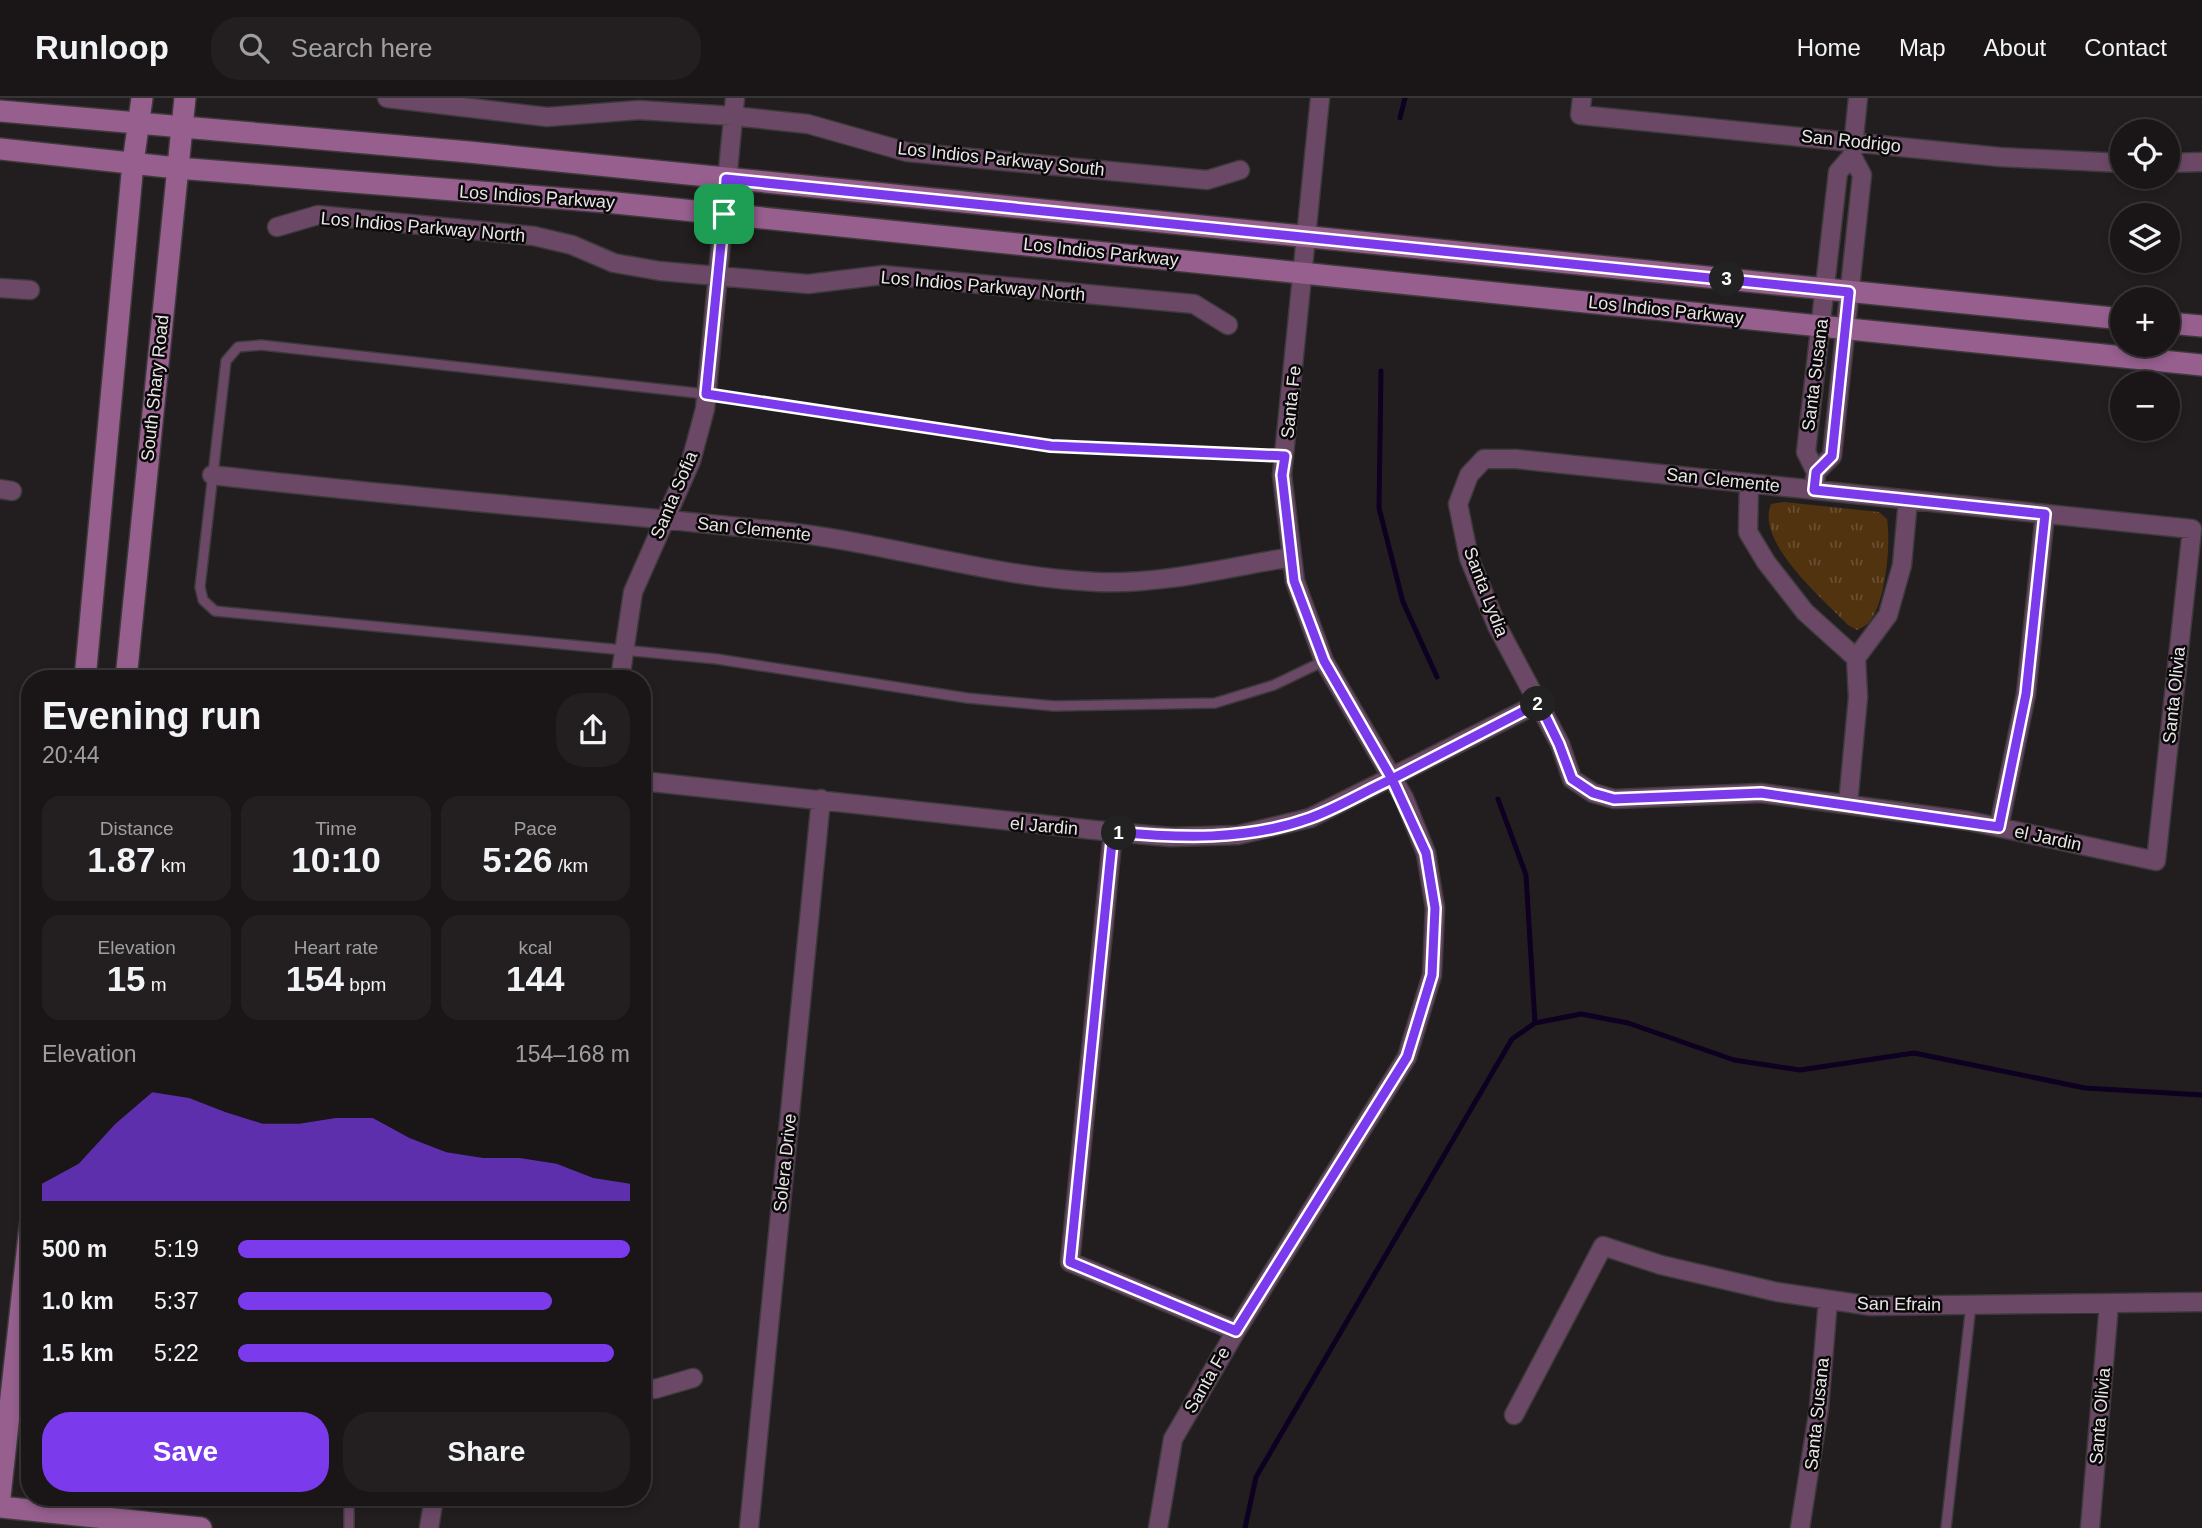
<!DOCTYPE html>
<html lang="en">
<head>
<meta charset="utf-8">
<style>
  body { margin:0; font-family:Helvetica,sans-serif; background:#231f20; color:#f1f3f6; height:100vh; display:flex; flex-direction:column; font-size:26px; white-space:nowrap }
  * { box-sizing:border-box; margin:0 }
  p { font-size:23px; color:#9f9fa1 }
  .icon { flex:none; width:38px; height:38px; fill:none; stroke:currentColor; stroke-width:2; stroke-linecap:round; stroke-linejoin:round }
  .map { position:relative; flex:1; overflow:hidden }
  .drawer { position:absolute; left:21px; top:572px; width:630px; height:836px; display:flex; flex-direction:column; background:#1a1617; border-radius:28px; box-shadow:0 4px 10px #0003,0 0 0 2px #383536 }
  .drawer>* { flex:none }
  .fabs { position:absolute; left:2110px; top:21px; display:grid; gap:14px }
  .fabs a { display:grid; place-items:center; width:70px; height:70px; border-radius:50%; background:#1a1617; box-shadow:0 4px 10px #0003,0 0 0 2px #383536; font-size:35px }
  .pin { position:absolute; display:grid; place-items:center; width:60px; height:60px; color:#fff; margin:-30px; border-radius:14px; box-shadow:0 4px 10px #0006 }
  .km { position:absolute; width:35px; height:35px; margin:-18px; border-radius:50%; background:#222; color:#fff; font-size:19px; line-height:35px; text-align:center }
  .round { display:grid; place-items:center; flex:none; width:74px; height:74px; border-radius:28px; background:#231f20 }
  .summary { display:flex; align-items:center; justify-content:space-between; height:119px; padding:0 21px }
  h1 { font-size:38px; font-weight:800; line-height:52px }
  .stats { display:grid; grid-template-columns:repeat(3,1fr); gap:10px; height:119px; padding:7px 21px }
  .stats div { display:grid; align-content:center; border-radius:18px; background:#231f20; text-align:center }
  .stats b { font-size:35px; font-weight:800 }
  .stats small { font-size:19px; font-weight:400 }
  .stats p { font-size:19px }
  .chart { height:196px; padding:14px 21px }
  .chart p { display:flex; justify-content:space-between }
  .chart svg { width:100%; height:126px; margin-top:7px; fill:#7c3aed; opacity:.7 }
  .primary-button { display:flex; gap:14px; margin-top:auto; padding:14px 21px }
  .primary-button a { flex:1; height:80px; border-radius:28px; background:#7c3aed; color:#fff; font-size:28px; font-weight:800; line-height:80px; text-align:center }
  .primary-button a+a { background:#231f20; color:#f1f3f6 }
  ul { padding:0 21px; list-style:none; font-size:23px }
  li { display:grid; grid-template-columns:112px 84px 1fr; align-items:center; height:52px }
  li i { height:18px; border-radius:9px; background:#7c3aed }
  header { display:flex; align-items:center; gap:42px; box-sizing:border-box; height:98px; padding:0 35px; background:#1a1617; border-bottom:2px solid #383536 }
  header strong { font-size:33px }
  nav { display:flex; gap:38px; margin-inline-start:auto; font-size:24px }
  .search { width:490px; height:63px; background:#231f20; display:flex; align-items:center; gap:18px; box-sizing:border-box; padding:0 24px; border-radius:28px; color:#9f9fa1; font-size:26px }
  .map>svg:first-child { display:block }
</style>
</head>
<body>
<header>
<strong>Runloop</strong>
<div class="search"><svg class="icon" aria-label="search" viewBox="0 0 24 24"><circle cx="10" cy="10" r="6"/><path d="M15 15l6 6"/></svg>Search here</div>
<nav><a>Home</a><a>Map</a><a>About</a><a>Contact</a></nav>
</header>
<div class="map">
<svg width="2202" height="1430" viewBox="0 0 2202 1430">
  <defs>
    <pattern id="park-tufts" width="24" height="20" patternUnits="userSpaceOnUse" patternTransform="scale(1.75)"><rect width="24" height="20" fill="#513310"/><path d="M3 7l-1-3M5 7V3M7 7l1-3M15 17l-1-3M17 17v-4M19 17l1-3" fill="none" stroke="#6a5033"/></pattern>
  </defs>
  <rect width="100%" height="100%" fill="#221e1f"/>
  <path fill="url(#park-tufts)" d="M1784,404L1879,414L1887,421C1891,446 1886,502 1870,523C1868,527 1861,530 1857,532L1848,527C1823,501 1755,444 1771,406Z"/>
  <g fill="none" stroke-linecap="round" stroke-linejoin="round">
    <path stroke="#0d0020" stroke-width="5" d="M1400,20L1405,0
      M1381,273L1379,410L1403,504L1437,579
      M1498,701L1526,777L1535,925
      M1245,1430L1256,1379L1512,941L1535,925L1581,916L1628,925L1734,962L1800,972L1914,955L2085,990L2202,997"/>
    <g stroke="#3e3a3b" stroke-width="12">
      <path id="lane" d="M1285,358L1051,348L706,296L261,247L238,249L226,263L200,489L203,502L215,513L717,561L967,600L1054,608L1215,605L1274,587L1324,563
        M349,1400V1430
        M1946,1430L1971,1207"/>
    </g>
    <g stroke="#3e3a3b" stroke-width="21">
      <path id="street" d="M387,0L547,19L639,12L733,18L808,26L907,54L1207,82L1240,72
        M1582,0L1580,17L2000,59L2123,65
        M2168,65L2202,64
        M277,129L318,117L534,138L572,147L614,165L660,173L808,186L883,177L1194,206L1228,227
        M0,190L30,192
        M1484,361H1516L2192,431L2156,763L1969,723L1761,695L1614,701L1593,695L1572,681L1560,646L1497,528L1469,460L1458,406L1469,377Z
        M1816,374L1832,358L1862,77L1852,58L1858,0
        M212,377C400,399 590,413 778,433C886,444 989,479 1097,484C1161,487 1229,469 1292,459
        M1815,384L1816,374L1806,354L1838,74L1852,58
        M1749,385L1748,434L1766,464L1805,514L1856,560
        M0,391L12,393
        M620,581L633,494L691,363L705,311L735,0
        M642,683L1113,734L1171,739L1238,737L1310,720L1539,605
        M1848,706L1858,599L1856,560L1888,517L1902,467L1908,402
        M1999,729L2026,596L2045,416
        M1113,734L1070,1164L1236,1233
        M642,1290L655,1291L693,1280
        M1514,1317L1603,1148L1661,1167L1777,1194L1871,1208L2202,1204
        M429,1430L434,1400
        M749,1430L821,701
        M1158,1430L1173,1341L1236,1233L1407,959L1432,877L1435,810L1426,755L1404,700L1324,563L1295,483L1282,377L1320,0
        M1800,1430L1819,1310L1828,1202
        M2090,1430L2109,1206"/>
    </g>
    <g stroke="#3e3a3b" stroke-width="24">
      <path id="secondary" d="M0,13L469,54L2123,221
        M0,51L177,70L606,104L2202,267
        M2168,225L2202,228
        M85,581L133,65L142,0
        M126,581L185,0
        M0,1398L30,1128
        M0,1409L201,1430"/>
    </g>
    <use href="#lane" stroke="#6b4966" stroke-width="9"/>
    <use href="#street" stroke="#6b4966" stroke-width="18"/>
    <use href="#secondary" stroke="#965f8e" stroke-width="21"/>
  </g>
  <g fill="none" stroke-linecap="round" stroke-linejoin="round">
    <g stroke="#fff" stroke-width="14">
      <path id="route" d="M724,116L706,296L1051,348L1285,358L1282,377L1294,483L1324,563L1392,681C1365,693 1338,710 1310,720C1246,743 1179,740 1113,734L1070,1164L1236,1233L1407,959L1432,877L1435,810L1426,755L1392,681L1539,605L1559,646L1572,681L1593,695L1614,701L1761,695L1999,729L2026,596L2045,416L1814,392L1816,374L1832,358L1849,194L726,81L724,116"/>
    </g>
    <use href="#route" stroke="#7c3aed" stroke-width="9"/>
  </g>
  <g text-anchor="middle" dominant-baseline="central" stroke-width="5" stroke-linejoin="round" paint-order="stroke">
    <g font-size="18" fill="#e9e5e6" stroke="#0a0809">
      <text transform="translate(1851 43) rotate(6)">San Rodrigo</text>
      <text transform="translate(1001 61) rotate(6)">Los Indios Parkway South</text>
      <text transform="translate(537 99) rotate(4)">Los Indios Parkway</text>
      <text transform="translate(423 129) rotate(5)">Los Indios Parkway North</text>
      <text transform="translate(1101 154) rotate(6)">Los Indios Parkway</text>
      <text transform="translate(983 188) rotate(5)">Los Indios Parkway North</text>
      <text transform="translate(1666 212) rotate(6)">Los Indios Parkway</text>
      <text transform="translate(1815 277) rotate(-83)">Santa Susana</text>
      <text transform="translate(155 290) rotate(-84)">South Shary Road</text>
      <text transform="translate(1291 304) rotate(-84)">Santa Fe</text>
      <text transform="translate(1723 382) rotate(6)">San Clemente</text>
      <text transform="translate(674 397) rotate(-67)">Santa Sofia</text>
      <text transform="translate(754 431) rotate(6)">San Clemente</text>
      <text transform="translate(1486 494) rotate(69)">Santa Lydia</text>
      <text transform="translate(2174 597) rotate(-84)">Santa Olivia</text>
      <text transform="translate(1044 728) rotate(5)">el Jardin</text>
      <text transform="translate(2048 740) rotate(12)">el Jardin</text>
      <text transform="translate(785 1065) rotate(-84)">Solera Drive</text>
      <text transform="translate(1899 1206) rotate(1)">San Efrain</text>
      <text transform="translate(1207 1282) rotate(-60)">Santa Fe</text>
      <text transform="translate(1817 1316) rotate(-84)">Santa Susana</text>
      <text transform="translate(2100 1318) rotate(-85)">Santa Olivia</text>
    </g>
  </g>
</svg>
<div class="fabs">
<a><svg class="icon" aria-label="locate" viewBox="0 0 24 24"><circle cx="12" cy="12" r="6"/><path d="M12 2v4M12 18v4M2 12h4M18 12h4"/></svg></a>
<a><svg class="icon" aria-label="layers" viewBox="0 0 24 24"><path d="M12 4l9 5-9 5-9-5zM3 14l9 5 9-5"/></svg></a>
<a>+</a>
<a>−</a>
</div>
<div class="pin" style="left:724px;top:116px;background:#1e9e55"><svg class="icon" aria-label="arrive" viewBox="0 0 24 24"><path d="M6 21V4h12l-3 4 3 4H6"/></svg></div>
<b class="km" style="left:1119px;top:735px">1</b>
<b class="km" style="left:1538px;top:606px">2</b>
<b class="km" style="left:1727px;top:181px">3</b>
<section class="drawer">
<div class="summary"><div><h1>Evening run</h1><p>20:44</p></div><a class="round"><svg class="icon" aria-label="share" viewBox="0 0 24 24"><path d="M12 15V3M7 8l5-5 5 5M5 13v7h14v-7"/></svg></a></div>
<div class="stats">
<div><p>Distance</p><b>1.87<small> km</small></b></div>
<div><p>Time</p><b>10:10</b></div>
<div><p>Pace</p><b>5:26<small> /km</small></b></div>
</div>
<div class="stats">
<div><p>Elevation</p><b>15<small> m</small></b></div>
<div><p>Heart rate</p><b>154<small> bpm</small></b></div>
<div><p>kcal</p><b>144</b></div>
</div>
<div class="chart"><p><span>Elevation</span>154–168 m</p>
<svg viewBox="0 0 160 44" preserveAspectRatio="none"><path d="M0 44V38L10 31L20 17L30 6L40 8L50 13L60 17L70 17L80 15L90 15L100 22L110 27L120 29L130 29L140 31L150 36L160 38V44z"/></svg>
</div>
<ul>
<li><b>500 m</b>5:19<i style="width:100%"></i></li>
<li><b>1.0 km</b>5:37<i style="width:80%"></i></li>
<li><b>1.5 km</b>5:22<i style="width:96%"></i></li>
</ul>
<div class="primary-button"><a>Save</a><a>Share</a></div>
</section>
</div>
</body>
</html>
